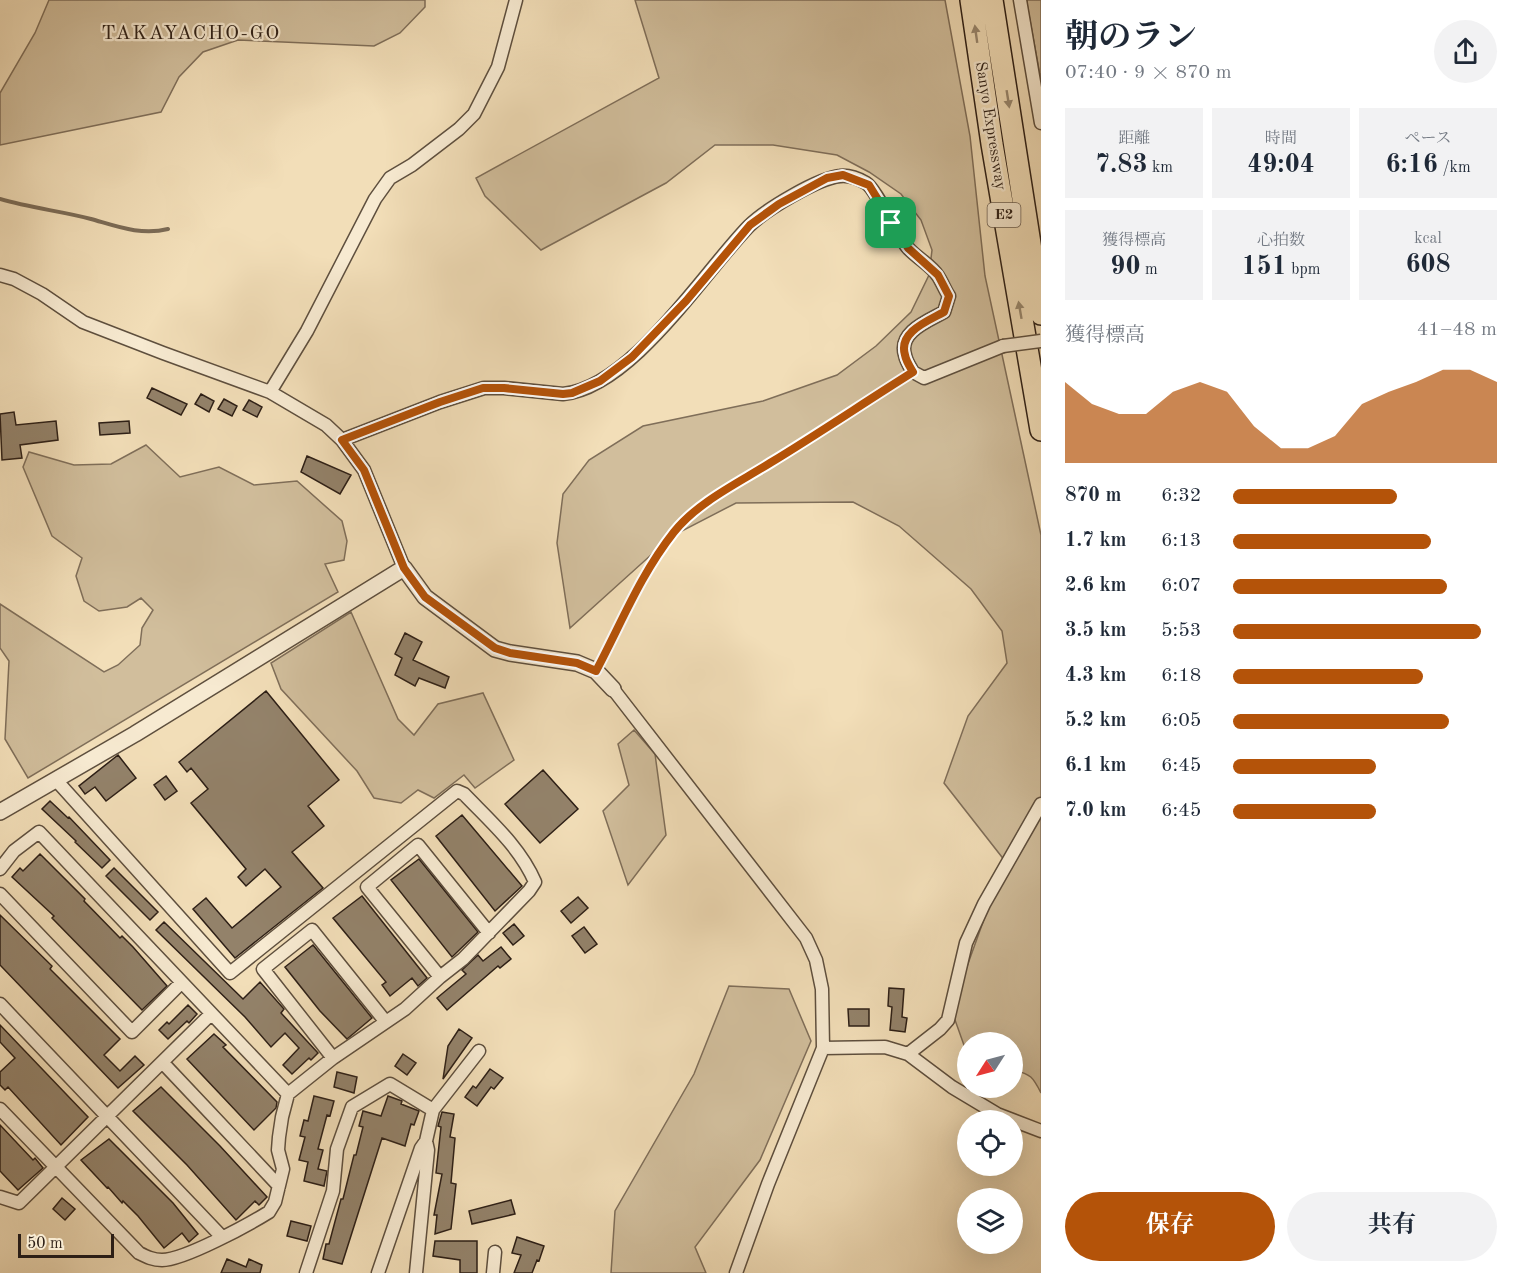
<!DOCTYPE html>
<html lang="ja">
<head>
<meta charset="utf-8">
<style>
  body { margin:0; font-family:"Old Standard TT","Noto Serif JP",serif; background:#f2f2f3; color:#1f2937; height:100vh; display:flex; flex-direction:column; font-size:22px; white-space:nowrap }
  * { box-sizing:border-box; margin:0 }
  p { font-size:20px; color:#747a83 }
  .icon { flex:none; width:33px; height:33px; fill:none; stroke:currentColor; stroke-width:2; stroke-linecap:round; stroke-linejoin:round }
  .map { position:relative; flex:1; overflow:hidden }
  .drawer { display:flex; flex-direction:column; background:#fff; width:480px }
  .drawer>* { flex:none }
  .needle { width:39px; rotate:234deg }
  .controls { position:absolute; left:957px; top:1032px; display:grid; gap:12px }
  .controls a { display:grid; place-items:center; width:66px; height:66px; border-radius:50%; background:#fff; box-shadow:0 6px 24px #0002; font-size:30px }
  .scale { position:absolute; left:18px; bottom:15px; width:96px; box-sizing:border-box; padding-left:6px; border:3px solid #2d1f16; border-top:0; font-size:16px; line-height:21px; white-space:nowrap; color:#2d1f16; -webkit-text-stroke:4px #f7ead1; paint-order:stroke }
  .pin { position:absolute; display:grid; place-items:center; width:51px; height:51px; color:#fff; margin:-26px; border-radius:12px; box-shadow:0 3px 9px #0006 }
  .round { display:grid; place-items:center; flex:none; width:63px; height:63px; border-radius:32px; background:#f2f2f3 }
  .summary { display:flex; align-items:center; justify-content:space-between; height:102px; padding:0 24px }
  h1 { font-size:33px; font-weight:700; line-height:45px }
  .figures { display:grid; grid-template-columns:repeat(3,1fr); gap:9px; height:102px; padding:6px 24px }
  .figures div { display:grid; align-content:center; border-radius:0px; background:#f2f2f3; text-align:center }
  .figures b { font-size:26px; font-weight:700 }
  .figures small { font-size:16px; font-weight:400 }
  .figures p { font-size:16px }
  .chart { height:168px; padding:12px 24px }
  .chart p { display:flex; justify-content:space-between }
  .chart svg { width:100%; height:108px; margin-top:6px; fill:#b45309; opacity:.7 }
  .primary-button { display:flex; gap:12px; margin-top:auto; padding:12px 24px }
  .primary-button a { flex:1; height:69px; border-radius:36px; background:#b45309; color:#fff; font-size:24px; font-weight:700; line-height:69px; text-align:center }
  .primary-button a+a { background:#f2f2f3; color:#1f2937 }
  ul { padding:0 24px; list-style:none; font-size:20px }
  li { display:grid; grid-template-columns:96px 72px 1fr; align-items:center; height:45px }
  li i { height:15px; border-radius:8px; background:#b45309 }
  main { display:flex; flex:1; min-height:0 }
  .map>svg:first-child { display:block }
</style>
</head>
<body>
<main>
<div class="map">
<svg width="1041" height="1273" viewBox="0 0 1041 1273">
  <rect width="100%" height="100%" fill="#f2deb8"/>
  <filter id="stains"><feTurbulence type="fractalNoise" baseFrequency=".00333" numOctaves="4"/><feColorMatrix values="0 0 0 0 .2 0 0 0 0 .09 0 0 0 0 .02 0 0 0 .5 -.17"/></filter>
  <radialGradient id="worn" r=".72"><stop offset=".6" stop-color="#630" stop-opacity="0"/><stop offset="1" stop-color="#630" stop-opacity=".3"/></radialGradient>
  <path fill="#d1be9c" stroke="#7f6e59" stroke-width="1.5" d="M49,0H425V7L400,33L374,46L238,40L203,52L179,77L161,112L0,145V93L35,33Z
    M635,0H945L970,136L985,276L1041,535V1093C1033,1077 1031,1074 1013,1070L1012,1042H968L967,1049L965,1048L955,1020L956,997L1005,861L944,783L968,716L1007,663L1002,631L971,589L899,526L853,502L736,503L672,536L570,628L557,543L563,494L589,460L643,426L763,401L837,375L876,346L911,312L929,275L932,250L921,220L901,194L869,172L837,155L773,145H715L666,183L541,250L485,196L476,178L659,78Z
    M1027,0H1041V81L1027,4Z
    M146,445L180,477L219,467L254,485L297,481L342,521L347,541L344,560L325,564L338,592L28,778L5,739L9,661L0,648V604L104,672L118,665L140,645L142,628L153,610L141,598L127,607L99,611L84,601L76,576L82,558L52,536L23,467L29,452L74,465L111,464Z
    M351,612L398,719L414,735L438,704L483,693L514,760L475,788L464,775L434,798L418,790L401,803L374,798L357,771L281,689L271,663Z
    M634,730L655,754L666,835L628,885L603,811L629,785L618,744Z
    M729,986L789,989L811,1041L760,1160L695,1247L706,1273H611L615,1211L694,1074Z"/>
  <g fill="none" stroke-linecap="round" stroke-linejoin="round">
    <path stroke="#7b6b56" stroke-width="4" d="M0,199C30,208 61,211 91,219C116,226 141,236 168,229"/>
  </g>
  <path fill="#93826a" stroke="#2d1f16" stroke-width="1.5" d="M152,388L187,404L181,415L147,398Z
    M201,394L214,401L209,412L195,404Z
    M224,399L237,406L232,416L218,409Z
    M249,400L262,407L257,417L243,410Z
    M14,412L16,425L56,421L58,440L20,445L22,458L2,460L0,414Z
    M129,421L130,433L100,435L99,423Z
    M307,456L351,475L340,494L301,472Z
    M405,633L422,642L413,660L449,677L445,688L419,678L415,686L395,675L402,658L395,654Z
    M266,691L339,780L308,806L324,826L292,852L323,888L235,958L193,909L206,898L232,928L281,887L265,869L246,886L238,877L246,869L191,803L208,789L191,768L187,772L179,762Z
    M118,755L136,778L106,801L95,787L85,794L79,786Z
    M543,770L578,809L540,843L505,804Z
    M166,776L177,791L165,800L154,785Z
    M50,801L68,818L69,817L110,860L102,868L75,842L76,841L42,809Z
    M462,815L522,886L495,911L436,836Z
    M40,854L85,899L84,901L120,938L122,936L133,947L167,986L142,1010L52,918L54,916L12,877L20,868L23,871Z
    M419,859L478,932L452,957L391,880Z
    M114,868L158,912L150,920L106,876Z
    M362,896L427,978L418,986L412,978L390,996L382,985L386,982L333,918Z
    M578,897L588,908L571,923L561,911Z
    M0,915L52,966L50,969L120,1039L104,1055L120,1071L135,1056L144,1065L118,1088L0,965Z
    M164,922L243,999L260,982L284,1009L281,1013L318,1053L311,1060L309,1058L292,1074L283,1065L299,1048L285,1033L271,1047L245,1017L156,930Z
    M514,924L524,936L513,945L503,933Z
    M584,927L597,944L585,953L572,936Z
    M313,945L372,1018L347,1039L320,1011L285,967Z
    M501,947L511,959L500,968L498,966L447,1010L437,998L466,974L462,970L478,955L483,961Z
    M889,988L904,989L902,1017L907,1018L905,1032L890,1030L892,1007L888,1006Z
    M188,1005L197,1014L189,1023L187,1021L168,1039L159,1030L167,1022L169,1024Z
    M848,1009H869V1026H849Z
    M0,1025L88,1117L61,1145L8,1087L5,1090L0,1085V1072L15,1058L0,1042Z
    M459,1029L472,1038L443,1079L448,1046Z
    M214,1034L226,1045L223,1047L277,1102L276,1108L254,1130L187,1059Z
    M403,1054L416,1063L407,1075L395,1066Z
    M490,1069L503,1078L494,1089L491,1087L477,1106L465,1097L473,1086L476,1088Z
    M337,1072L357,1077L354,1093L334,1087Z
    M161,1087L220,1146L267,1197L259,1205L255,1201L236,1220L187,1165L133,1111Z
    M314,1096L334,1101L330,1116L327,1115L318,1149L323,1150L318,1169L327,1171L324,1186L304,1181L308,1162L299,1160L305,1137L300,1136L304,1120L308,1121Z
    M388,1096L402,1101L401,1104L419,1111L414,1125L411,1124L405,1146L382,1138L342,1264L323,1259L326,1244H329L341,1199H343L354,1155H356L363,1127L359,1126L363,1111L381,1116Z
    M442,1112L454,1114L450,1137L455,1138L451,1183L456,1184L451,1229L435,1234L437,1215H434L442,1174L436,1173L441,1127L438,1126Z
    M0,1125L33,1160L35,1158L43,1168L18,1190L0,1171Z
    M109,1139L173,1203L198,1234L189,1242L182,1233L164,1248L138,1216L123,1201L122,1203L108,1187L107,1188L81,1160Z
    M62,1198L75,1209L65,1220L53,1209Z
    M511,1200L515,1214L472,1224L469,1211Z
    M291,1221L311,1226L307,1241L287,1236Z
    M517,1237L544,1246L539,1261L537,1260L532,1273H514L521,1255L512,1253Z
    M435,1241H477V1273H460V1260L433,1256Z
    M227,1259L246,1267L249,1259L262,1265L260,1273H221Z"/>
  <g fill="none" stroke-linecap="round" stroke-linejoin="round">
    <g stroke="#5e4f3e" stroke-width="15">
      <path id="minor" d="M1020,0L1041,123
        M0,275L14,279L42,294L83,322L163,353L270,392L326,425L342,440L364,470L404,568
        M270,392L307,331L375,199L390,178L412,165L459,129L474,114L498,67L516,0
        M342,440L440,402L484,388H504L563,394C632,387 703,273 749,226C765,210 818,178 840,176C848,175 859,179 866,183C876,189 897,236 908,248C917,258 931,265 938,276C942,282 945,290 949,296L944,312C928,321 898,332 905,355C906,361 910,367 913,372L924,378L1003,346
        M613,689L806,938L816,960L822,989L823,1048L768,1184L736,1273
        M0,869L14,851L39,832L288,1094
        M0,894L132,1032L181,983
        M440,977L367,887L418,845L489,933
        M0,1004L221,1236
        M823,1048L885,1047L908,1054L952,1087L997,1114L1041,1131
        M908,1054L940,1029L948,1020L966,943L984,904L1041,804
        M333,1058L263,969L312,930L385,1021
        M163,1063L279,1186
        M0,1109L139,1253C147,1257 153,1260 162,1260C184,1260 248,1225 269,1212L275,1202L283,1169L278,1150L279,1137L282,1117L288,1094L333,1058L405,1009L440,977L463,959L529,891L535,882C520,847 490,821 464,794L457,791L230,973L56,780
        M426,1141L433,1110L479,1051
        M0,1197L19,1203L211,1014
        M306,1273L333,1191L337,1149L352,1107L390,1084L433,1110
        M378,1273L421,1148L426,1141L428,1150L416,1273
        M493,1273L495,1252"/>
    </g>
    <g stroke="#5e4f3e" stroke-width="18">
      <path id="tertiary" d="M0,812L135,734L404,568L425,597L495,649L510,653L577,663L596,671L613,689"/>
    </g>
    <g stroke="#2d1f16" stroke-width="24">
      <path id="motorway" d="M971,0L992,144L1041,430
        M992,0L1041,314"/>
    </g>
    <path stroke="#2d1f16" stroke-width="2" stroke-dasharray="1.5 3" stroke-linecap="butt" d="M603,658C625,615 643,570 674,531C699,501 738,483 771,463C815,436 858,407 902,379"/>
    <use href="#minor" stroke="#f7ead1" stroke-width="12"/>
    <use href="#tertiary" stroke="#f7ead1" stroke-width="15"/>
    <use href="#motorway" stroke="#f2deb8" stroke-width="21"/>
    <g stroke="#5e4f3e" stroke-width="15" stroke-linecap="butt">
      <path id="minor-bridge" d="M1003,346L1041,341"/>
    </g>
    <use href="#minor-bridge" stroke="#f7ead1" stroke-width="12"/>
  </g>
  <defs><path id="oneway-solid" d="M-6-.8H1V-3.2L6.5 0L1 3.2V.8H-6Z" transform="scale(1.5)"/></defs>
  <g fill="#99886f">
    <use href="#oneway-solid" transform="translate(976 34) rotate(-98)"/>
    <use href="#oneway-solid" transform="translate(1008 99) rotate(81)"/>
    <use href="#oneway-solid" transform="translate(1020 310) rotate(-100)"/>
  </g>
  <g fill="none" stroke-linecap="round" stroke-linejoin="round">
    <g stroke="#fff" stroke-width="12">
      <path id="route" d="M843,175L869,185L908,248L938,275L949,296L944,312C928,321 898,332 905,355C906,361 910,367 913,372C865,402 818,434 770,463C738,483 698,502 674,532C640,575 621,624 596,671L577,663L510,653L495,648L425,597L404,568L364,470L342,440L440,402L483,388H504L563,394L572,393L600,381L632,357L686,301L750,225L779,204L827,178Z"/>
    </g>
    <use href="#route" stroke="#b45309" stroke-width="8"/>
  </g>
  <g text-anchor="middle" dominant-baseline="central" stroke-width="4.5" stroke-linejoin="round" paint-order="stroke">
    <rect fill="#f7ead1" stroke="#6a5c4e" stroke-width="1.5" x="987.5" y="203" width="33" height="24" rx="4.5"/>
    <g font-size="15" font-weight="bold" fill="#2d1f16">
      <text x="1004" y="215">E2</text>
    </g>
    <g font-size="16" fill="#2d1f16" stroke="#f7ead1">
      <text transform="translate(990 126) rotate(81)">Sanyo Expressway</text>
    </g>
    <g font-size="20" letter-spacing="1.5" fill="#2d1f16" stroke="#f7ead1">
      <text x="191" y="34">TAKAYACHO-GO</text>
    </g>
  </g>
  <rect width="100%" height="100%" filter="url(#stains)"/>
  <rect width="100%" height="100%" fill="url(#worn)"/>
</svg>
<div class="controls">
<a><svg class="needle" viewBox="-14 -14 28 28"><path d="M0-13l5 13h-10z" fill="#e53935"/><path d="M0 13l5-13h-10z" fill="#747a83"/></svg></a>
<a><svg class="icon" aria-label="locate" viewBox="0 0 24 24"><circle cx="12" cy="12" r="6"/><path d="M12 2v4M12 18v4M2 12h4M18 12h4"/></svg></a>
<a><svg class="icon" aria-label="layers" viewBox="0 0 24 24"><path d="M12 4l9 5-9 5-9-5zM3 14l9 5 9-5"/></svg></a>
</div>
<div class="scale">50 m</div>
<div class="pin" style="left:891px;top:223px;background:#1e9e55"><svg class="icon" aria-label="arrive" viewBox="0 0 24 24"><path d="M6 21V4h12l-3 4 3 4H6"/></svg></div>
</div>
<section class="drawer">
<div class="summary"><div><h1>朝のラン</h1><p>07:40 · 9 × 870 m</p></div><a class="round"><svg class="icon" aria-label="share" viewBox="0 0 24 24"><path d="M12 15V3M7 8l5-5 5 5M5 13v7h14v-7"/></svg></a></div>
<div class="figures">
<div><p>距離</p><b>7.83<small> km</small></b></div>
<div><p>時間</p><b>49:04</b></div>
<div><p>ペース</p><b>6:16<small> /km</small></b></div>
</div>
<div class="figures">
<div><p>獲得標高</p><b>90<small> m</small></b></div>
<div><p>心拍数</p><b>151<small> bpm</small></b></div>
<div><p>kcal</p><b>608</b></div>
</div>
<div class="chart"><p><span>獲得標高</span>41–48 m</p>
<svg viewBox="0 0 160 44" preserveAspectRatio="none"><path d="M0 44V11L10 20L20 24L30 24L40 15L50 11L60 15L70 29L80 38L90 38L100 33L110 20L120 15L130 11L140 6L150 6L160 11V44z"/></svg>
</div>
<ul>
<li><b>870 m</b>6:32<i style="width:62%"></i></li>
<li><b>1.7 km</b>6:13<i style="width:75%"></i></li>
<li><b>2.6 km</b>6:07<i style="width:81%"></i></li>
<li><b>3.5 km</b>5:53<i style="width:94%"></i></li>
<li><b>4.3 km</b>6:18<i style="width:72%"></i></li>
<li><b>5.2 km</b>6:05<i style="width:82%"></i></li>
<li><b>6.1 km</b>6:45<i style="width:54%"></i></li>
<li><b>7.0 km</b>6:45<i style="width:54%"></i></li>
</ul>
<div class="primary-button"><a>保存</a><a>共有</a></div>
</section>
</main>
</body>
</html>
